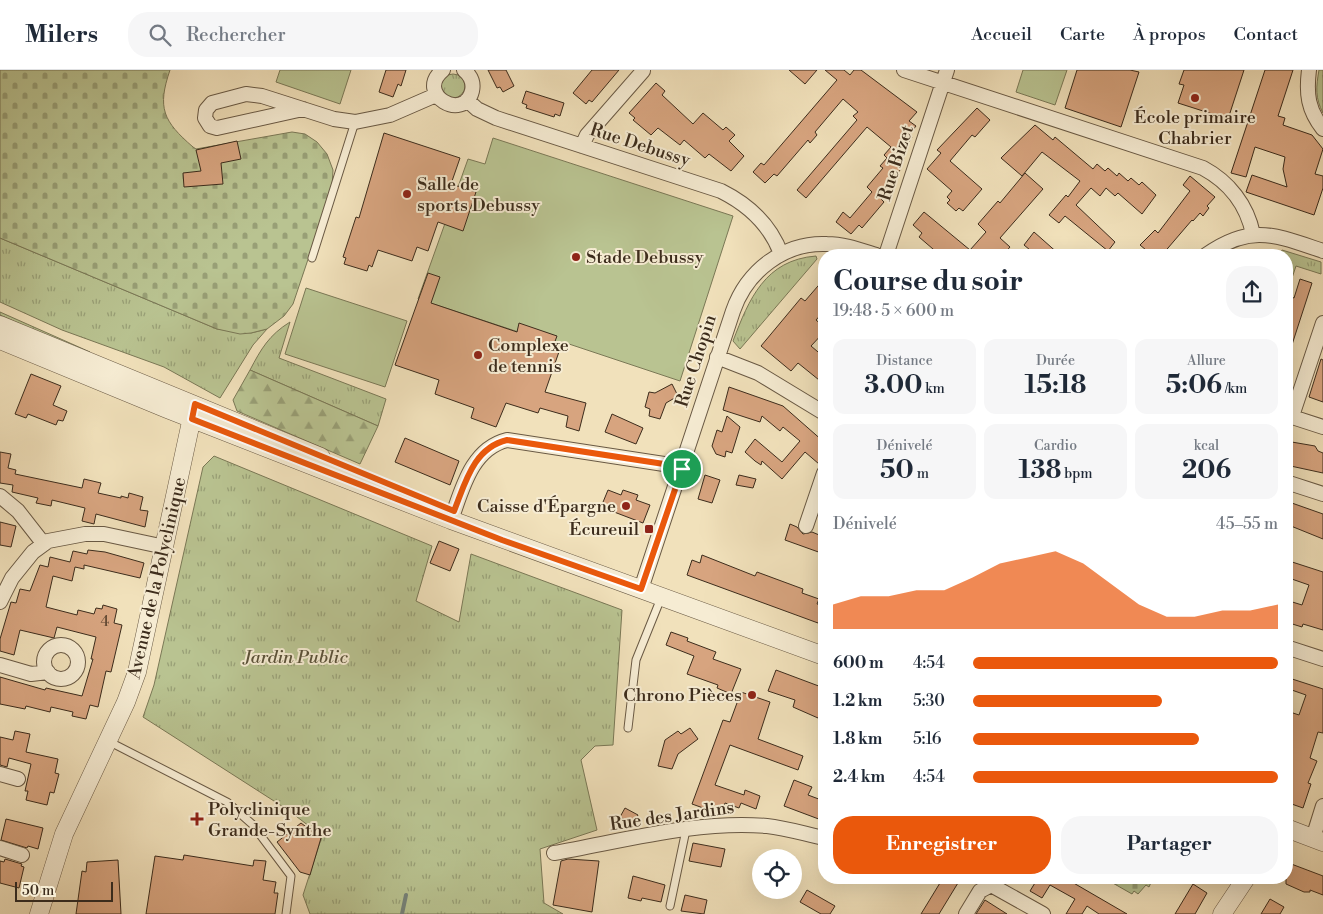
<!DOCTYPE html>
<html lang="fr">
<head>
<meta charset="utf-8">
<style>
  body { margin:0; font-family:"Libre Bodoni",serif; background:#f6f6f7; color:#1f2937; height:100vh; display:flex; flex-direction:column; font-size:19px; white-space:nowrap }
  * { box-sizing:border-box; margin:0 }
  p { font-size:16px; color:#747a83 }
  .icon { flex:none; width:28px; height:28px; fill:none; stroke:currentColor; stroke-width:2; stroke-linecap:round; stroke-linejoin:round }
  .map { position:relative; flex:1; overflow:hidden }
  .drawer { position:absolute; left:818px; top:179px; width:475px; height:635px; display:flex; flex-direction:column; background:#fff; border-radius:20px; box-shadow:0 5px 20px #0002 }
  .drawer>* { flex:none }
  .tools { position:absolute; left:752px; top:779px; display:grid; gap:10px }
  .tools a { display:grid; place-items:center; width:50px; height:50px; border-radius:50%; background:#fff; box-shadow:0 5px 20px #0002; font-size:25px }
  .scale { position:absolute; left:15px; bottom:12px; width:98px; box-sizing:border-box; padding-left:5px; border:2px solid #3c2c1c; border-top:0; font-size:14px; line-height:18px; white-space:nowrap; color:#3c2c1c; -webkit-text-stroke:4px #f6ecd3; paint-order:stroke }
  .pin { position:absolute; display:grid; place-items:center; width:42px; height:42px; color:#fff; margin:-21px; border:2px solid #fff; border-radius:50%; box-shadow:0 1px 5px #0007 }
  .round { display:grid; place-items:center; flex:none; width:52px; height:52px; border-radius:20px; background:#f6f6f7 }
  .summary { display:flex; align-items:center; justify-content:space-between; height:85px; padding:0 15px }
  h1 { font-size:28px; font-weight:700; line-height:38px }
  .stats { display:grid; grid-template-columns:repeat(3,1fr); gap:8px; height:85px; padding:5px 15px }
  .stats div { display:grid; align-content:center; border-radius:12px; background:#f6f6f7; text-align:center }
  .stats b { font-size:25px; font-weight:700 }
  .stats small { font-size:14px; font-weight:400 }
  .stats p { font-size:14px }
  .chart { height:140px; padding:10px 15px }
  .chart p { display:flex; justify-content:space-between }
  .chart svg { width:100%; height:90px; margin-top:5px; fill:#ea580c; opacity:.7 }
  .primary-button { display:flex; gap:10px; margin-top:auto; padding:10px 15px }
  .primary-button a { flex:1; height:58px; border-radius:20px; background:#ea580c; color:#fff; font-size:20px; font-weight:700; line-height:58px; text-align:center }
  .primary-button a+a { background:#f6f6f7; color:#1f2937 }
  ul { padding:0 15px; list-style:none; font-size:16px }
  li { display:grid; grid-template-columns:80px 60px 1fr; align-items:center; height:38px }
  li i { height:12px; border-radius:6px; background:#ea580c }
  header { display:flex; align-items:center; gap:30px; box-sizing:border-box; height:70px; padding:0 25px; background:#fff; border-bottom:1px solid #e0e1e3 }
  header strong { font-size:24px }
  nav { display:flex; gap:28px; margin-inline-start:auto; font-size:18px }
  .search { width:350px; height:45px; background:#f6f6f7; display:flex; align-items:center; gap:12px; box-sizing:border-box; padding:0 18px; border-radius:20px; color:#747a83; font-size:19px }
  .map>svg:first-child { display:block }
</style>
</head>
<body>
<header>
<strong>Milers</strong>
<div class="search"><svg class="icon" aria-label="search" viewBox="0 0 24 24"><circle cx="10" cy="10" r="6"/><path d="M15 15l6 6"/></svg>Rechercher</div>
<nav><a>Accueil</a><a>Carte</a><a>À propos</a><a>Contact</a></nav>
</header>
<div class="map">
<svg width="1323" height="844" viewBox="0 0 1323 844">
  <defs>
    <pattern id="grass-tufts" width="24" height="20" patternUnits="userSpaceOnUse" patternTransform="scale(1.25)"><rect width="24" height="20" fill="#b9c391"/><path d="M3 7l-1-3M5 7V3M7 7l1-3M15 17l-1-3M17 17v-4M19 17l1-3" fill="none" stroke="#989f76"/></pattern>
    <pattern id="forest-firs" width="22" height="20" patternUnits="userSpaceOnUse" patternTransform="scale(1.25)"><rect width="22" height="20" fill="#b9c391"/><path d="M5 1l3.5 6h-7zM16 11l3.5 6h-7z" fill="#989f76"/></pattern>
    <pattern id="cemetery-stones" width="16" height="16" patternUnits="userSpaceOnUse" patternTransform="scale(1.25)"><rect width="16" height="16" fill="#b9c391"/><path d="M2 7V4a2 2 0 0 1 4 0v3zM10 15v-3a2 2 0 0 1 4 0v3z" fill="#989f76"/></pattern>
  </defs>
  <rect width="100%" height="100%" fill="#f1e1bb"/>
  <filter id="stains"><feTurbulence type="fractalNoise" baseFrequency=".004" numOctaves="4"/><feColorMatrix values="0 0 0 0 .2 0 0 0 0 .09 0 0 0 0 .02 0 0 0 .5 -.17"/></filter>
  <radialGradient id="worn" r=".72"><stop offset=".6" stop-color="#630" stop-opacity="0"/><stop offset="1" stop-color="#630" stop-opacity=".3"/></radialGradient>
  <path fill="url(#grass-tufts)" stroke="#7a7856" d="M1319,0H1323V43C1315,28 1316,17 1319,0Z
    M441 16a12 12 0 1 1 24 0a12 12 0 1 1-24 0Z
    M0,168L217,259L251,263L267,259L253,275L220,328L164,297L62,260L0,232Z
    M1282,180L1321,192V204L1296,196L1286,226V185H1280Z
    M816,186L817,189L740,279L733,271C749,229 765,190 816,186Z
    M0,242L90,282L89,285L0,245Z
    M290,252L279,288L386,329L378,356L250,300C261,279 269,265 290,252Z
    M214,386L432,476L416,531L459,552L471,484L622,540L613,675L595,676L581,690L597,760L540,779L544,833L563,844H310L303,825L322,766L288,740L143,647L154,615L203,397Z"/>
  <path fill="url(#forest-firs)" stroke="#7a7856" d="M250,300L378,356L360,394L237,341L233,330Z"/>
  <path fill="url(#cemetery-stones)" stroke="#7a7856" d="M0,0H170C157,38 163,51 193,77L196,79L292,62L305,64L317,72L327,84L333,100L332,118L293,234L284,246L267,259L251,263L240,264L217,259L0,168Z
    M1104,808H1153L1149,817L1146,815L1138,824L1134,821L1132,824Z"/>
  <path fill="#b9c391" stroke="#7a7856" d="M280,0H351L340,34L276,12Z
    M1023,0H1067L1055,35L1016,22Z
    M493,68L733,146L680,311L563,272L561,276L418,229L468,89L485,94Z
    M306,218L407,251L385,317L285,284Z"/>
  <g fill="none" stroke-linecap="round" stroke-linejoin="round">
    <path stroke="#768279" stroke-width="4" d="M402,844L406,825"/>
  </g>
  <path fill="#d7a47f" stroke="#3c2c1c" d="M386,0H406L401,16L398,14L393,27L379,22Z
    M488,0H506L514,16L503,22L500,17L497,18Z
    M592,0H619L592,32L589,30L586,34L573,23Z
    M789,0H817L805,14Z
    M825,0H844L850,5L854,0H861L917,42L909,51L916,56L909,65L912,67L901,85L904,88L897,96L901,99L894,107L897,110L881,129L884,132L862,158L859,155L851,164L836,152L843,142L850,148L872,122L867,117L883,98L880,96L887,88L884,85L891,77L867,57L806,128L797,120L857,50L853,46L858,42L843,29L815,62L817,65L810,73L808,70L777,106L774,104L765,113L753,102L761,93L764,95L837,10Z
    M1077,0H1130L1139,2L1121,57L1065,38Z
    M1184,0H1244L1228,49L1178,33L1184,15L1179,14Z
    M1265,0H1293L1278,46L1285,48L1283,55L1312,65L1323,79L1315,104L1323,106V118L1314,145L1246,122L1252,105L1287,117L1283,99L1285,87L1255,77L1246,107L1231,103Z
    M656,13L665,21L662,25L693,54L703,43L723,60L726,57L735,65L729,71L744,86L731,101L709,84L705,88L684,70L680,75L658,58L651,65L633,50L635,48L629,43Z
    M526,21L564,33L560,46L555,44L554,47L526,38L527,35L522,33Z
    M977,38L990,50L975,67L972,65L950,91L982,119L963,141L959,138L956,141L947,133L950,130L947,127L952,121L927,99L941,83L937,80Z
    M1035,55L1053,70L1055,67L1093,99L1097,94L1105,101L1108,98L1117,106L1119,103L1128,111L1131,108L1139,115L1142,112L1156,125L1142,144L1118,123L1115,126L1106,118L1100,126L1091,118L1076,135L1115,172L1108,181L1065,146L1059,153L1049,145L1066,125L1068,127L1080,111L1042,82L1022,106L1001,88Z
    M384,63L460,88L451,114L476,122L463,161L438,152L428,181L417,177L412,191L378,180L372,197L369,195L367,201L344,194L346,188L343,187L356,147L359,148Z
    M237,71L241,89L221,93L223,114L184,117L183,103L201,101L196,80Z
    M1025,103L1043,119L1000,168L1010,177L1003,185H940L919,167L922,163L913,155L924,142L970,180L986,162L978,154L998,131L1000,133Z
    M1190,106L1215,127L1207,136L1209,138L1203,146L1200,143L1193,151L1192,150L1162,185H1142L1146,180L1140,175L1155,160L1158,163L1190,121L1183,115Z
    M1034,162L1060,185H1036L1024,175Z
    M428,203L440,207L431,233L517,262L519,253L557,266L554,274L561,276L545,322L586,333L579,361L566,357L568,346L540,338L538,343L506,333L496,357L471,348L474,338L435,324L439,310L395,295Z
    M824,209V241L816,250L824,257V262L811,276L824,287V314L798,293L791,301L761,276L801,228L805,231Z
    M1300,209L1312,213L1288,287L1286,286V251L1290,239L1286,238V233L1289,226L1294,228Z
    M1321,289L1323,290V332L1309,327Z
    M31,304L61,316L53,335L67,341L63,351L58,350L56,355L28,344L26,348L15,344Z
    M672,314L678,326L666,333L660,349L649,346L650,339L645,337L649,322L655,323Z
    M729,317L783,336L824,372V382L819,394L805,382L782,409L762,391L761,395L755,391L745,382L755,369L782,392L800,371L783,357L780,361L762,346L760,352L723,340Z
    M612,344L643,358L636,374L605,362Z
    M727,346L740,357L732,383L726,381L725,387L716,384L712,376L717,360L722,362Z
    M405,368L459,391L450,415L395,392Z
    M1286,371L1315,376L1318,381L1323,383V403L1286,395Z
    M0,382L11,384L8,398L16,400L15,404L82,418L84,409L101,413L98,423L121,428V426L128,428L129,423L143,427L140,440L148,441L145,457L96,444L94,454L82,451L85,438L52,430L51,436L36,433L38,428L12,422L13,415L0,413Z
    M705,405L720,410L712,433L698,429Z
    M739,405L756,409L753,418L736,415Z
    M608,420L621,425L623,420L638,425L636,430L650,435L643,453L601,437Z
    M1289,432L1323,444V469L1286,454Z
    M0,452L16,456L11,477L0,475Z
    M790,454L797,457L803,464L812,462L824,467V484L785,470Z
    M439,471L459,479L450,501L430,493Z
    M88,480L105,482L144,493L140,508L84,495V499L75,497L72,511L53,506L46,537L77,545L78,540L94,544L96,538L102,539L103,535L117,539L114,553L122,555L111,602L106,601L98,637L90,635L86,649L72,646L73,642L51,637L50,642L26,636L25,639L0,634V607L45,620L46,618L82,626L93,589H91L96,567L57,557L54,568L20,560L14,585L0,581V569L11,532L16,533L20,519L30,521L40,495L48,497L50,487L70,492L73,481L87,484Z
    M702,485L755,506L757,502L803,519L802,523L819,529L817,534L824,536L818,553L687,505L692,490L700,493Z
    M1286,490L1323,502V560L1303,554L1302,557L1286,552V530L1302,535L1309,515L1286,507Z
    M671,562L688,568L687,571L716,582L713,589L741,599L731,624L717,618L718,615L687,604L694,586L666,575Z
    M776,600L824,618V634L818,648L793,637L795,630L768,621Z
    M1286,607L1323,619V663L1318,662L1310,688L1317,691L1308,713L1311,714L1303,738L1286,732V652L1290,642L1299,645L1306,625L1286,618Z
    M741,622L770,632L758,669L803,686L798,700L730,675L715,715L744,725L745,720L760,726L756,739L741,733L739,738L725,733L723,739L708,734L706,739L692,734L723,650L730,652Z
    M690,658L698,669L678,684L672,699L658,696L665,670L678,661L681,664Z
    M15,661L30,664L26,682L58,689L55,703L59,704L54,723L50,722L47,735L26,730L28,721H25L31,694L9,688L7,697L0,695V667L13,670Z
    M794,710L812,717L808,725L824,731V751L784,736Z
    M625,738L638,745L633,754L620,747Z
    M6,749L43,758L38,779L28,776L27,778L1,770Z
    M301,753L321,768L310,805L300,802L277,772Z
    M693,773L725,779L721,797L689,791Z
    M184,785L253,796L254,790L266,791L263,810L276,812L274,823H278L275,844H146L155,786L183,790Z
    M5,789L22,794L21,796L24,797L19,818L0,813V791L4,792Z
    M568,789L599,791L592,842L553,835L561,791Z
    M118,790L121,844H76L82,801L86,802L87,792Z
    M1286,792L1323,806V825L1310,820V822H1304L1286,814Z
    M633,806L665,815L661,832L642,828L641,831L628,828Z
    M943,808H961L939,844H921Z
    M1038,808H1065L1127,844H1099L1087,836L1082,844H1066L1075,829L1050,815L1042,828L1030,821Z
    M1193,814L1207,823L1195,844H1175Z
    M807,820L835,836L830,844H821L800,832Z
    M685,825L707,830L704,844L681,841Z
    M1270,829L1284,837L1280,844H1261Z
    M985,830L1007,844H976Z"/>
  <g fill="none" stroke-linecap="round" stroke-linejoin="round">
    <g stroke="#695944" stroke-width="9">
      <path id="service" d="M312,188L355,52
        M628,658L636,590L661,528
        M108,671L227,732L252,754L291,806L286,844
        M670,836L686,760"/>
    </g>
    <g stroke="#695944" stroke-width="16">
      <path id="minor" d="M443,0C414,24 464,53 472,21C474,12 470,5 464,0
        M904,0L1203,98C1229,112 1247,135 1253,164
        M1309,0C1306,24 1308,40 1323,59
        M467,30L477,39L496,48L721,121C749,135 770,154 781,184
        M303,39L217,58L210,56L205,48L206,40L212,33L246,24L262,26L334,49L355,52L390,45L436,25
        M582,76L587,65L643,1
        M886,185L947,0
        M1206,185C1251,153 1275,165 1323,181
        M717,287L758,303L824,343
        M1286,345L1323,357
        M1292,346L1323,253
        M1286,412L1323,424
        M0,426L18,441L43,473
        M451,450C462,420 471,379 507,370L664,394L682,399
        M806,456L824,403
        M641,519L733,241C747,201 784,172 827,174C844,174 860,180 876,185
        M0,532L12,508L33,482L48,471L85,464H104L165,477
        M44 592a17 17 0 1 1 34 0a17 17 0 1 1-34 0Z
        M1286,577L1323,589
        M0,595L31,604L48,602
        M0,704L18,709
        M1313,768L1323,736
        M0,778L22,785
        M554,783C623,771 697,750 767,756C786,758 805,764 824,768
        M966,844L980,821L991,815L1043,844"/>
    </g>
    <g stroke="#695944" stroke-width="19">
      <path id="tertiary" d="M0,255L321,387
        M0,270L167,339L451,450L824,586
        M1286,758L1323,772
        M39,844L64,764L126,632L137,602L194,338
        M1222,844L1246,808"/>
    </g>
    <use href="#service" stroke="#f6ecd3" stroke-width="7"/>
    <use href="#minor" stroke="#f6ecd3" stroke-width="14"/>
    <use href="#tertiary" stroke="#f6ecd3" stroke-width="18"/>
  </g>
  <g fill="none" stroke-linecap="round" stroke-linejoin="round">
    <g stroke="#fff" stroke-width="10">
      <path id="route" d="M195,334L454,441C465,414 473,378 507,370L664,394L682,399L641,519L502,470L192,349Z"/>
    </g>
    <use href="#route" stroke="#ea580c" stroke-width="6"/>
  </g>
  <g fill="#8f2418" stroke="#f6ecd3" stroke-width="2">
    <circle cx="1195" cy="28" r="5"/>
    <circle cx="407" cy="124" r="5"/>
    <circle cx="576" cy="187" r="5"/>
    <circle cx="478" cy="285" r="5"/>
    <circle cx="626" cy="436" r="5"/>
    <rect x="644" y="454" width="10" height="10" rx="2.5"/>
    <circle cx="752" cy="625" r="5"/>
    <path d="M194.5 741.5h5v5h5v5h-5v5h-5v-5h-5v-5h5z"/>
  </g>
  <g text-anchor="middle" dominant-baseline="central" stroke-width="4" stroke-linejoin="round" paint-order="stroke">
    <g font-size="15" fill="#634a35">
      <text x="105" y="551">4</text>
    </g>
    <g font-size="18" fill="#3c2c1c" stroke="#f6ecd3" text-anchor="start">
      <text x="1195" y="47" text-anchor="middle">École primaire<tspan x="1195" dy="21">Chabrier</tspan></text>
      <text x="417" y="114">Salle de<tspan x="417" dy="21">sports Debussy</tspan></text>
      <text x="586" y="187">Stade Debussy</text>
      <text x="488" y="275">Complexe<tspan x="488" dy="21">de tennis</tspan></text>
      <text x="616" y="436" text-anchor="end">Caisse d'Épargne</text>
      <text x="639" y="459" text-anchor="end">Écureuil</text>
      <text x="742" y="625" text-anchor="end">Chrono Pièces</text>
      <text x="208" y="739">Polyclinique<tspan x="208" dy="21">Grande-Synthe</tspan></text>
    </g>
    <g font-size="18" fill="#3c2c1c" stroke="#f6ecd3">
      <text transform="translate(640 75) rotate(18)">Rue Debussy</text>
      <text transform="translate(896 93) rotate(-72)">Rue Bizet</text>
      <text transform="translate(696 291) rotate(-72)">Rue Chopin</text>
      <text transform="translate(157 508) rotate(-77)">Avenue de la Polyclinique</text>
      <text transform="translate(672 746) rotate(-8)">Rue des Jardins</text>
    </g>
    <g font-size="18" font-style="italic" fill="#5b5239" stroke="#f6ecd3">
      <text x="296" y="587">Jardin Public</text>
    </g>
  </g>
  <rect width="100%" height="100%" filter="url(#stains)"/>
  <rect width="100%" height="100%" fill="url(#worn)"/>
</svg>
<div class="tools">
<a><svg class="icon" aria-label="locate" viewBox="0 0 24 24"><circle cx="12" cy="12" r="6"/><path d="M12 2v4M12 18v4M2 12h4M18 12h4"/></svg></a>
</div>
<div class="scale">50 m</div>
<div class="pin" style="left:682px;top:399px;background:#1e9e55"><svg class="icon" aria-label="arrive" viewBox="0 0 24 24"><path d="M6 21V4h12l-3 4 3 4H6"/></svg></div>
<section class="drawer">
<div class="summary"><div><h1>Course du soir</h1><p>19:48 · 5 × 600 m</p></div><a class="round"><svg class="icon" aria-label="share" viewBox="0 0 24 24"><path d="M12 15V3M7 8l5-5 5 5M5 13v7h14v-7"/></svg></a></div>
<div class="stats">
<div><p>Distance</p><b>3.00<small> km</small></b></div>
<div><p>Durée</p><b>15:18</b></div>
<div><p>Allure</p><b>5:06<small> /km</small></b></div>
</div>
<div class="stats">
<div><p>Dénivelé</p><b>50<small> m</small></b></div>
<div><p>Cardio</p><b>138<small> bpm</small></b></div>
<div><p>kcal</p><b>206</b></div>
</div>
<div class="chart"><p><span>Dénivelé</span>45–55 m</p>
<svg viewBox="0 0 160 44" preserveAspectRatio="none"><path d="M0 44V32L10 28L20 28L30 25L40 25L50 19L60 12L70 9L80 6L90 12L100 22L110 32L120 38L130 38L140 35L150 35L160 32V44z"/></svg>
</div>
<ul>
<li><b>600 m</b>4:54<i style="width:100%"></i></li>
<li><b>1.2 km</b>5:30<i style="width:62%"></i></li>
<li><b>1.8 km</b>5:16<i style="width:74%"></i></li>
<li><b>2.4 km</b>4:54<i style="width:100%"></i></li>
</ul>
<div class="primary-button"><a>Enregistrer</a><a>Partager</a></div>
</section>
</div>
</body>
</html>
